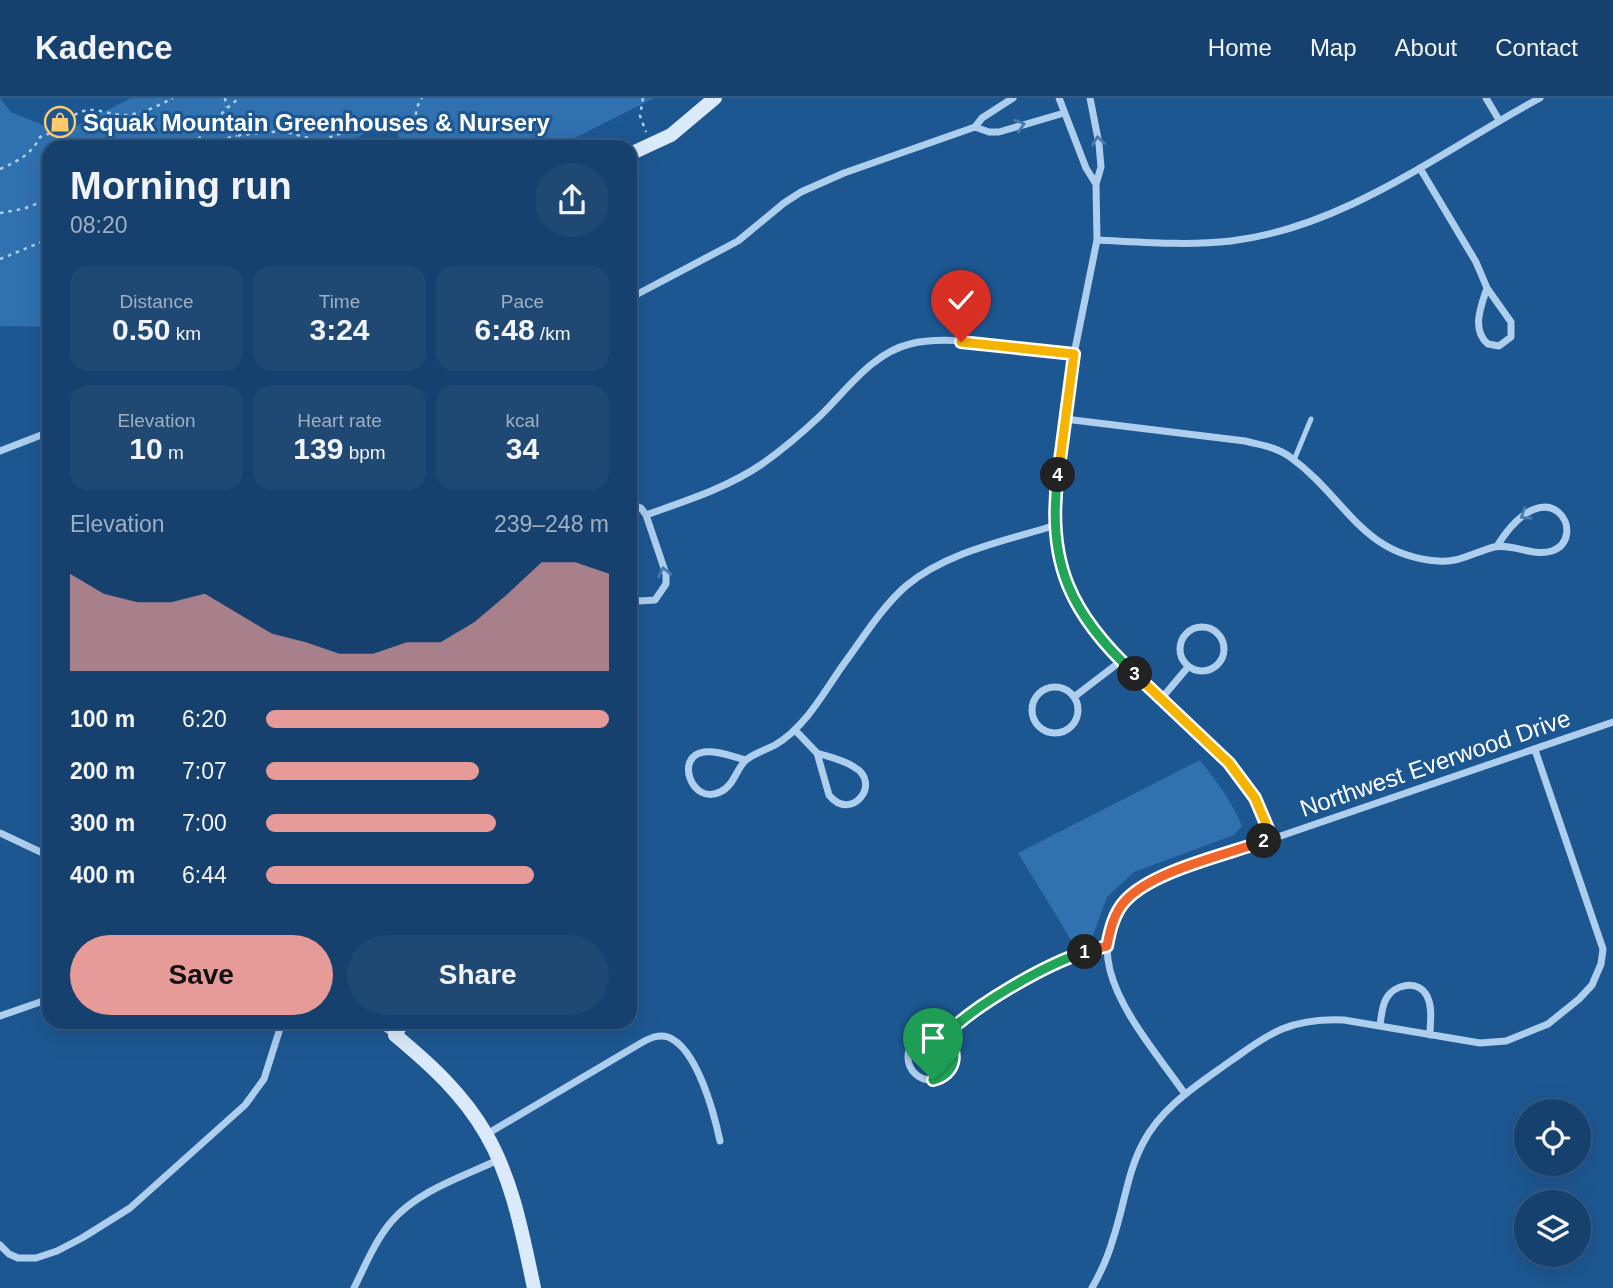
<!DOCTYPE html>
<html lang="en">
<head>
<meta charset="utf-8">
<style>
  body { margin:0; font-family:Helvetica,sans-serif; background:#1f4873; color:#f1f3f6; height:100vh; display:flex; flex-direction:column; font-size:26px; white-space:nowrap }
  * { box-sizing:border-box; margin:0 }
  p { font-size:23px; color:#9eafc2 }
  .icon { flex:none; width:38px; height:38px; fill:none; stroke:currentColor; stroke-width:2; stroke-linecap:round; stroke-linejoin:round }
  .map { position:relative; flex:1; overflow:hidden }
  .details { position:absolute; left:42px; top:42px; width:595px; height:889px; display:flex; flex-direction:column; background:#16416e; border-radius:21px; box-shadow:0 7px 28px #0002,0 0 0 2px #355a81 }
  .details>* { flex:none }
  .fabs { position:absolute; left:1514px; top:1001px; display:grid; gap:14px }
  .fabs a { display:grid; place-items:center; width:77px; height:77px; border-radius:50%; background:#16416e; box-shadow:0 7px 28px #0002,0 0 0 2px #355a81; font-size:35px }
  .pin { position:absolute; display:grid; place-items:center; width:60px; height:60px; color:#fff; margin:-72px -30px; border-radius:50% 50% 50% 0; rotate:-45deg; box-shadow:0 0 7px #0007 }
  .pin .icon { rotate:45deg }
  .km { position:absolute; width:35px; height:35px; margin:-18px; border-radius:50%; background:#222; color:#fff; font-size:19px; line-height:35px; text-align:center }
  .round { display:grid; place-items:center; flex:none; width:74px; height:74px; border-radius:37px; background:#1f4873 }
  .headline { display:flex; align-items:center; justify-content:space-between; height:119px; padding:0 28px }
  h1 { font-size:38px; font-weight:600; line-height:52px }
  .stats { display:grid; grid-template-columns:repeat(3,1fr); gap:10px; height:119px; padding:7px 28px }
  .stats div { display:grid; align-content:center; border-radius:18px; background:#1f4873; text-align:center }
  .stats b { font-size:30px; font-weight:600 }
  .stats small { font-size:19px; font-weight:400 }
  .stats p { font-size:19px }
  .chart { height:196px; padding:14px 28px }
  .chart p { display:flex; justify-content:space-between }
  .chart svg { width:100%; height:126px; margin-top:7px; fill:#e69b98; opacity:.7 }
  .cta { display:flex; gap:14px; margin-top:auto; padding:14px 28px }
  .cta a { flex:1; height:80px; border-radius:42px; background:#e69b98; color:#111; font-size:28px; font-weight:600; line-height:80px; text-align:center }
  .cta a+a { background:#1f4873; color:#f1f3f6 }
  ul { padding:0 28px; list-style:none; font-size:23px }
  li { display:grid; grid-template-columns:112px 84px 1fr; align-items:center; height:52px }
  li i { height:18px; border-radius:9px; background:#e69b98 }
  header { display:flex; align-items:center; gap:42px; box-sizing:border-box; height:98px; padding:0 35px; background:#16416e; border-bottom:2px solid #355a81 }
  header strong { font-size:33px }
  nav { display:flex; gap:38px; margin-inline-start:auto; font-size:24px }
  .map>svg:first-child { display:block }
</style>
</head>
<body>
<header>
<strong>Kadence</strong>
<nav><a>Home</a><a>Map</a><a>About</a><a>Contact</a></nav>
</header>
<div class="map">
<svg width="1613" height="1190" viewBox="0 0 1613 1190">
  <rect width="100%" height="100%" fill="#1d5792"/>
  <path fill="#3071b0" d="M0,0L11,14L62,35L131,0H654L557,49H402L392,21L340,49H49V229L0,228Z
    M1200,662C1216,683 1232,703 1242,728L1234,737L1134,774L1107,799L1092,840L1073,845L1018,755Z"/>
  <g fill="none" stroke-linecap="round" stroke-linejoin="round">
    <path stroke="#aeceee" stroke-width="2.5" stroke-dasharray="3.5 5" stroke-linecap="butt" d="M225,0L226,9
      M643,0L640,18L646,34
      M198,41C213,27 223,11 240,0
      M179,49L198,41L208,44L237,38
      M225,49L240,37L283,33L319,43L369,26L415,22L417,9L422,0
      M0,71C18,63 31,57 40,39C58,35 70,14 88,12C100,11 114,18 126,17C143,16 159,7 173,0
      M0,115L23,111L49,101
      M0,161L49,141"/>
    <path stroke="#aeceee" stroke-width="5" d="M1294,362L1311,321"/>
    <path stroke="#aeceee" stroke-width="7" d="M1059,0L1086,70L1096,86
      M1090,0L1099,46L1101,69L1096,86L1097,142L1074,256L1054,399L1053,428L1058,459L1070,493L1085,519L1121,563L1229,665L1255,700L1272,741
      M1486,0L1499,22
      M975,29L989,34H999L1064,15
      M1421,72L1476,164L1487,190L1511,224V239L1499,248L1488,246C1471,232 1481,208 1487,190
      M1097,142C1141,144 1186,148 1231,143C1346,129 1441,53 1540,0
      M630,200L738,143L784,105L801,94L844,75L975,29L982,20L1013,0
      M1065,321L1245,343C1260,347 1277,349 1290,359C1346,399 1360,457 1438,463C1459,465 1475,454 1494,449C1513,445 1532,459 1552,453C1590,439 1549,365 1497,448
      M0,353L49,334
      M630,406L641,410L646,417L666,476V486L655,502L639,503L630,497
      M646,417C685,403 727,390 762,366C782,352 802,335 820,318C846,293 872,255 910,246C952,235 1028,252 1074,256
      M1180 551a22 22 0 1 1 44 0a22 22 0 1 1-44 0Z
      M1032 612a23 23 0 1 1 46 0a23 23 0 1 1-46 0Z
      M1074,599L1121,563
      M1161,601L1188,569
      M795,632L817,655L829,697C851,725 883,685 854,669C844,662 829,659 817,655
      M746,662C733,659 717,652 704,654C674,658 692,708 720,694C734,688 736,671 746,662C754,655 766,652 775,647C805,630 824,594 843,567C863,540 881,510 906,488C947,454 1004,443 1053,428
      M0,735L49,758
      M0,918L49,901
      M377,924L395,937
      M1380,928C1381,919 1382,908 1386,901C1394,886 1418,881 1427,898C1433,910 1430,924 1430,937
      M908 959a23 23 0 1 1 46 0a23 23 0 1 1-46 0Z
      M944,939C979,901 1057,861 1107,848
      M1185,996C1139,930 1051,839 1158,780L1613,624
      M487,1036L641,945C650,940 658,936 668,939C697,950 714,1015 720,1043
      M0,1147L9,1156L18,1160H36L57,1153L82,1140L130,1110L245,1007L264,981L282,924
      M354,1190C365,1168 375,1143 391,1124C417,1093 462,1079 498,1062
      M1092,1190C1101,1174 1108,1159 1113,1141C1124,1109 1127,1075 1143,1045C1162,1008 1199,986 1232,962C1248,951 1263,939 1282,931C1302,923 1323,921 1344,922L1480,945L1506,943L1548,926L1579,901L1592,887L1601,866L1603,851L1535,652"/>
    <path stroke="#dbeafa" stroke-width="14" d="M630,56L671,37L715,0
      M403,924L395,937C430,966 463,996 486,1036C513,1082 523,1139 534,1190"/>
  </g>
  <defs><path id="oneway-chevron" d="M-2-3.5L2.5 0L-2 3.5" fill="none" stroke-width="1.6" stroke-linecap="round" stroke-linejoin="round" transform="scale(1.75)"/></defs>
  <g stroke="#487bae">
    <use href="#oneway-chevron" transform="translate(1020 27) rotate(-17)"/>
    <use href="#oneway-chevron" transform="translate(1098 43) rotate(-98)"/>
    <use href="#oneway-chevron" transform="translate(1525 417) rotate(147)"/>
    <use href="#oneway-chevron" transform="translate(664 474) rotate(-102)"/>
  </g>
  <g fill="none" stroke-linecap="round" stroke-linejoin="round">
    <g stroke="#fff" stroke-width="14">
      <path id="split-1" d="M933,982C955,977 961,954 944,939C971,909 1046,866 1085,854"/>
    </g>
    <g stroke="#fff" stroke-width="14">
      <path id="split-2" d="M1085,854L1107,848C1110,832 1114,815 1125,803C1152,773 1225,757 1264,743"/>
    </g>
    <g stroke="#fff" stroke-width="14">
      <path id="split-3" d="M1135,576L1229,665L1255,700L1272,740L1264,743"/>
    </g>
    <g stroke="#fff" stroke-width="14">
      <path id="split-4" d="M1058,377C1046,464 1071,517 1135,576"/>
    </g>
    <g stroke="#fff" stroke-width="14">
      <path id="split-5" d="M961,244L1074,256L1058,377"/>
    </g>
    <use href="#split-1" stroke="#22a559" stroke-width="9"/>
    <use href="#split-2" stroke="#f0652b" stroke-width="9"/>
    <use href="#split-3" stroke="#f5b400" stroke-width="9"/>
    <use href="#split-4" stroke="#22a559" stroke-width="9"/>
    <use href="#split-5" stroke="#f5b400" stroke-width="9"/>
  </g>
  <defs>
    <g id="shop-ring" transform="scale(1.575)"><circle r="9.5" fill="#1d5792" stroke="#fecb6c" stroke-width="1.5"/><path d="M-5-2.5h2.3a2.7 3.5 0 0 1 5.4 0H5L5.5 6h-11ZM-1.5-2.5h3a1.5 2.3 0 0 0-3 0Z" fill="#fecb6c"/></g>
  </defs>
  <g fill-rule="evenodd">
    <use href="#shop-ring" x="60" y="24"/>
  </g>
  <g text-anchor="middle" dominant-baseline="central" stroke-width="6" stroke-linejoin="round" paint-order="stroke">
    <g font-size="24" font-weight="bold" fill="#fff" stroke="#1d5792" text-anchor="start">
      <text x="83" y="24">Squak Mountain Greenhouses &amp; Nursery</text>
    </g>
    <g font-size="24" fill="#fff" stroke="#1d5792">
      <text transform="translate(1435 665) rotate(-19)">Northwest Everwood Drive</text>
    </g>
  </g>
</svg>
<div class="fabs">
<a><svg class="icon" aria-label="locate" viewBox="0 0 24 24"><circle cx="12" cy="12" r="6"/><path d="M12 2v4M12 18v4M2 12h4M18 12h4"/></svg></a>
<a><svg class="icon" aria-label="layers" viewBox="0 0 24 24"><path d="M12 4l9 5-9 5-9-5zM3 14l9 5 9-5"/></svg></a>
</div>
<div class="pin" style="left:933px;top:982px;background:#1e9e55"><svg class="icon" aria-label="arrive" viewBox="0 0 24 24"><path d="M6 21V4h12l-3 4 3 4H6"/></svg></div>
<div class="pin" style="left:961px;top:244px;background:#d93025"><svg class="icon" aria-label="check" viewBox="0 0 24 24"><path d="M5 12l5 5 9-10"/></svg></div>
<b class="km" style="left:1085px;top:854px">1</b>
<b class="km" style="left:1264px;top:743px">2</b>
<b class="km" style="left:1135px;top:576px">3</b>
<b class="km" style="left:1058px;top:377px">4</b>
<section class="details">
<div class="headline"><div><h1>Morning run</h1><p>08:20</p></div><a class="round"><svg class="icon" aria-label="share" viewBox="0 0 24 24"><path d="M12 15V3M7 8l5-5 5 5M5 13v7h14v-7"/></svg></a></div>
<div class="stats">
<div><p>Distance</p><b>0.50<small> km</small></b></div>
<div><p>Time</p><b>3:24</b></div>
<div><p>Pace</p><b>6:48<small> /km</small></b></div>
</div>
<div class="stats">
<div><p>Elevation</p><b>10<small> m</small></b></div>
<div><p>Heart rate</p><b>139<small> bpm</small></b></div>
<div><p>kcal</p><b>34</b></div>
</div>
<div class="chart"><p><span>Elevation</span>239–248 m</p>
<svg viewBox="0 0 160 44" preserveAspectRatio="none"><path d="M0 44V10L10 17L20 20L30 20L40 17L50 24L60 31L70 34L80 38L90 38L100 34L110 34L120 27L130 17L140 6L150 6L160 10V44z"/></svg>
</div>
<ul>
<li><b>100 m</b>6:20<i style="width:100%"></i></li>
<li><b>200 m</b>7:07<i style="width:62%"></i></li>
<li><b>300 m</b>7:00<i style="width:67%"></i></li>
<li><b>400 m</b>6:44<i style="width:78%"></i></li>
</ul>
<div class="cta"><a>Save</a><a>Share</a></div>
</section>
</div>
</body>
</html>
